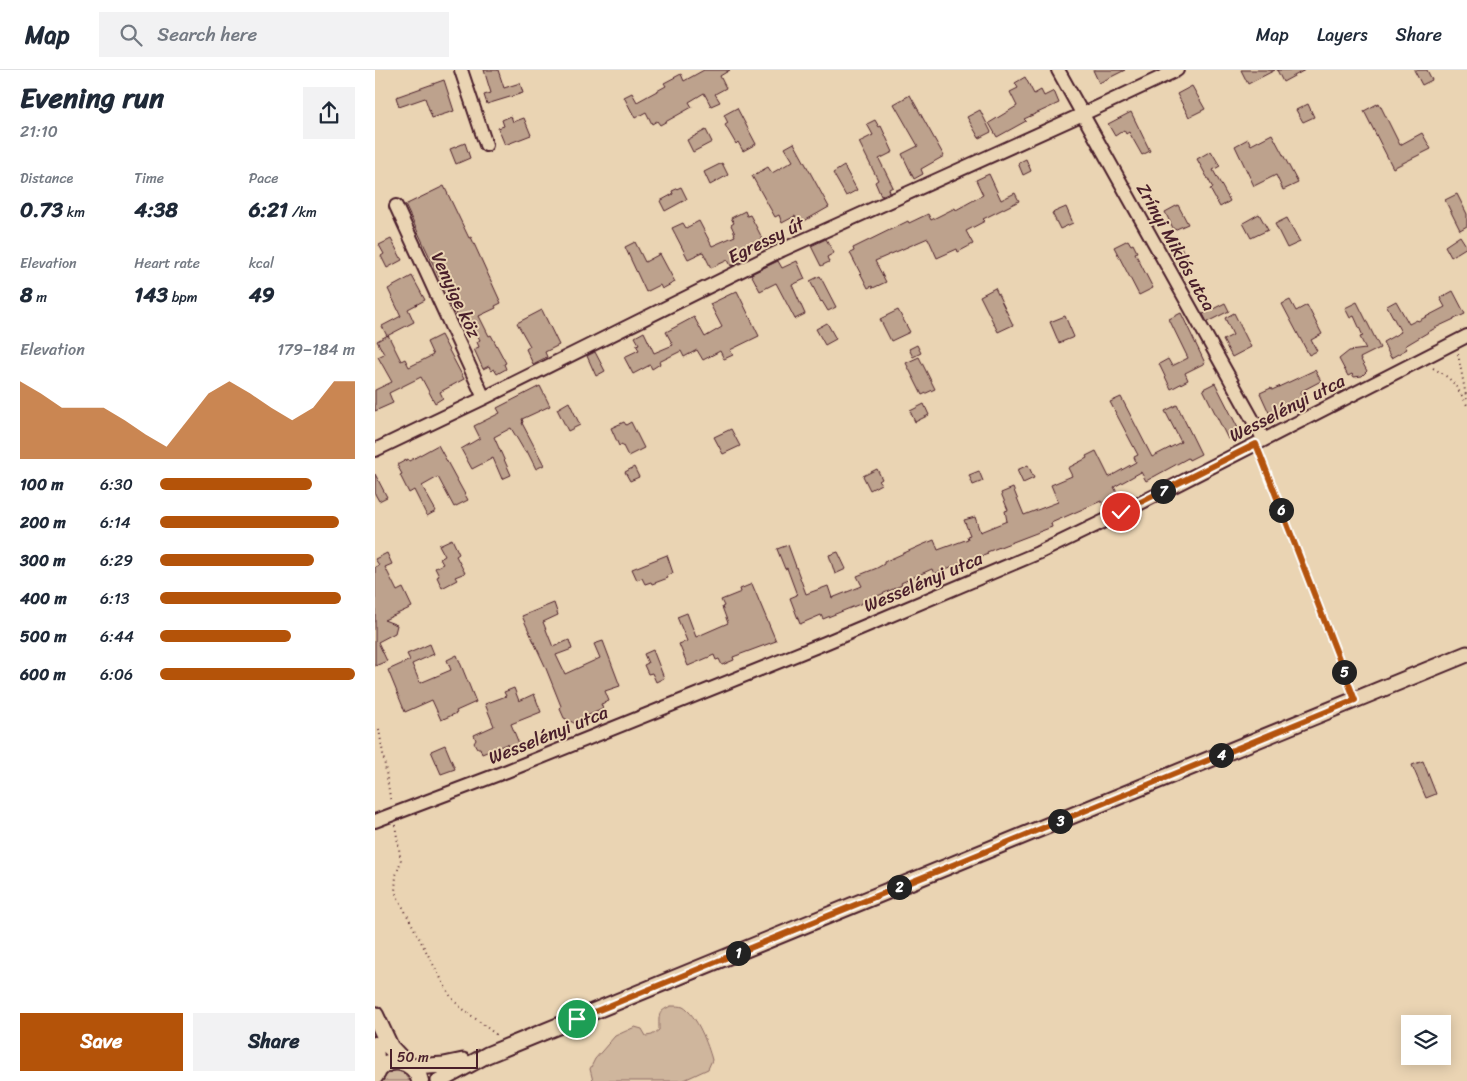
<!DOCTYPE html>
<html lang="en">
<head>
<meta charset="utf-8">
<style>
  body { margin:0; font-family:Sriracha,sans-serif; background:#f2f2f3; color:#1f2937; height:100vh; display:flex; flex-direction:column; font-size:19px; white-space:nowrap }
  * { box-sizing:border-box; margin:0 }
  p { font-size:16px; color:#747a83 }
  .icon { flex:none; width:28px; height:28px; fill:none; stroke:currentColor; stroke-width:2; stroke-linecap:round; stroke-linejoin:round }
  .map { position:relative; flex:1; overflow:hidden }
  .sheet { display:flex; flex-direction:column; background:#fff; width:375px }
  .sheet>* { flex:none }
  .tools { position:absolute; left:1026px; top:945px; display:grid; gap:10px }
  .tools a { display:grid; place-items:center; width:50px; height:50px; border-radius:0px; background:#fff; box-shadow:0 2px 12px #0003; font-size:25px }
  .scale { position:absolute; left:15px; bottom:12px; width:88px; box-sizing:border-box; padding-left:5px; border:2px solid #4a1f2b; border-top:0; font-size:14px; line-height:18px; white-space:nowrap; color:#4a1f2b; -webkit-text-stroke:4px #ead4b3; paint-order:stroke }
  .pin { position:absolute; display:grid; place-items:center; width:42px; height:42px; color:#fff; margin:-21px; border:2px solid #fff; border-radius:50%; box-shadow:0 1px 5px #0007 }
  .km { position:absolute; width:25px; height:25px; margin:-12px; border-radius:50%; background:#222; color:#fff; font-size:14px; line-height:25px; text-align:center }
  .round { display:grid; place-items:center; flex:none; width:52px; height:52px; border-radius:0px; background:#f2f2f3 }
  .overview { display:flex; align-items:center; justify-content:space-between; height:85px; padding:0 20px }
  h1 { font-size:28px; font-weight:800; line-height:38px }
  .stats { display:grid; grid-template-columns:repeat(3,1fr); gap:8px; height:85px; padding:5px 20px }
  .stats div { display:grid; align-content:center }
  .stats b { font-size:21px; font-weight:800 }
  .stats small { font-size:14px; font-weight:400 }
  .stats p { font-size:14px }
  .chart { height:140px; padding:10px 20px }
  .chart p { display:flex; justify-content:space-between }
  .chart svg { width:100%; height:90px; margin-top:5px; fill:#b45309; opacity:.7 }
  .cta { display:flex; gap:10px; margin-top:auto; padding:10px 20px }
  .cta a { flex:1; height:58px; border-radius:0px; background:#b45309; color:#fff; font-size:20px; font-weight:800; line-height:58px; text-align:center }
  .cta a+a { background:#f2f2f3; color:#1f2937 }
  ul { padding:0 20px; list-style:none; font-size:16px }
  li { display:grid; grid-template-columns:80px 60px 1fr; align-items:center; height:38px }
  li i { height:12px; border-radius:6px; background:#b45309 }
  header { display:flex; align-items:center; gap:30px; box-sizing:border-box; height:70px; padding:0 25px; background:#fff; border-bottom:1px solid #e0e1e3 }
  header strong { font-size:24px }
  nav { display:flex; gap:28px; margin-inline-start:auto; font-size:18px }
  .search { width:350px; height:45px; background:#f2f2f3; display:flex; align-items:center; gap:12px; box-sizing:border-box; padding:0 18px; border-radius:0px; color:#747a83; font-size:19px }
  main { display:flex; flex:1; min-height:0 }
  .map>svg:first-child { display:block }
</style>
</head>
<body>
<header>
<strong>Map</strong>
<div class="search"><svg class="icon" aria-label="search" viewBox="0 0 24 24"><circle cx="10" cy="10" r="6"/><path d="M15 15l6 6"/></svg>Search here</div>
<nav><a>Map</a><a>Layers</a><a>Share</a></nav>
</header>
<main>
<section class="sheet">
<div class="overview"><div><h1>Evening run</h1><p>21:10</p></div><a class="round"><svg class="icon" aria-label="share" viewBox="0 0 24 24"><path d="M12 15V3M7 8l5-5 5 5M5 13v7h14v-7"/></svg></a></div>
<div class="stats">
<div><p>Distance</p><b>0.73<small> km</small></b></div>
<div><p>Time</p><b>4:38</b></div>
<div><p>Pace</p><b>6:21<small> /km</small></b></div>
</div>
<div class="stats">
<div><p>Elevation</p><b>8<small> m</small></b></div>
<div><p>Heart rate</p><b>143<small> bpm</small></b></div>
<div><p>kcal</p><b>49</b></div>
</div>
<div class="chart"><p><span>Elevation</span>179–184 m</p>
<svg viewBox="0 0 160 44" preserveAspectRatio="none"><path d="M0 44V6L10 12L20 19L30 19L40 19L50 25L60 32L70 38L80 25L90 12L100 6L110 12L120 19L130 25L140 19L150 6L160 6V44z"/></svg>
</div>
<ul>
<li><b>100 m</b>6:30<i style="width:78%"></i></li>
<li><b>200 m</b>6:14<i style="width:92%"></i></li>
<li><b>300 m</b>6:29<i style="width:79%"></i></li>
<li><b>400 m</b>6:13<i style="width:93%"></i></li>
<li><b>500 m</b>6:44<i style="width:67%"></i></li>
<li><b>600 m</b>6:06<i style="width:100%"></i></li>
</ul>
<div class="cta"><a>Save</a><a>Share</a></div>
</section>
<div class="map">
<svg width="1092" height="1011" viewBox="0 0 1092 1011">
  <rect width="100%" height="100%" fill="#ead4b3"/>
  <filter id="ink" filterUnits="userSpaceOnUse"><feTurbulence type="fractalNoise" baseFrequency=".02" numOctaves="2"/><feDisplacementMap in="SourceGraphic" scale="10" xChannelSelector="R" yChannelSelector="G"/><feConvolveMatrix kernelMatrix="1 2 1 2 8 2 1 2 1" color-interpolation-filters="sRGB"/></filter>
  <g filter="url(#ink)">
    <path fill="#cfb69d" stroke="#8c6a64" d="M296,936C300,936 305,936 308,937C322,945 333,975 337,990L333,999L307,1011H218L215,999L220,989L240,966L260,957L267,959L271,966L277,965L284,960C284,945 282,942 296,936Z
      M21,1000L30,1004L34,1011H8L12,1004Z"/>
    <path fill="#bda28d" stroke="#4a1f2b" d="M109,0H123L129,18L145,13L148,23L112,34L109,25L116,23Z
      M329,0H355L345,6L351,18L340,24L345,32L336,36L329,23L314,32L317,37L285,55L282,51L277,54L271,42L260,48L249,27L257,23L262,32L291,16L289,13L306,4L309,11Z
      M718,0H750L724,13Z
      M866,0H900L873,14Z
      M902,0H930L908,12Z
      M1039,0H1052L1057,10L1047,15Z
      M650,7L659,24L666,20L669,26L679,21L684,33L649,49L651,51L622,67L614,53L642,36L635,22L643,18L640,13Z
      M69,10L79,41L57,48L50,28L24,37L21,27Z
      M817,16L830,39L814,47L802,24Z
      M535,25L569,86L546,99L548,104L539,109L527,84L543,76L519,34Z
      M1004,33L1025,75L1047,63L1056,79L1018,98L989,41Z
      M933,34L939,47L928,52L921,40Z
      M362,38L381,74L368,81L363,72L361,74L350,55L353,53L349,45Z
      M605,40L616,62L604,68L592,47Z
      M756,42L775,81L767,85L754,62L751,64L749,60L740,66L733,54Z
      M136,46L138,52L149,48L156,65L130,75L123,58L129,56L127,50Z
      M500,50L504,57L506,56L518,82L504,89L518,117L514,119L515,122L506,126L500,112L503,110L484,72L498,65L492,54Z
      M331,60L337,72L318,82L312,70Z
      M897,64L923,113L908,120L901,105L879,116L860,76L873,69L876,75Z
      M90,73L95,88L81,94L75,79Z
      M419,73L454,137L424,154L420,146L407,153L404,145L400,147L377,106L393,97L397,103L418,91L410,78Z
      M836,81L845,96L838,100L855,131L845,137L835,119L838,118L822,89Z
      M651,89L656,101L648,105L643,93Z
      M347,93L353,105L335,115L329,102Z
      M469,96L482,120L471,126L458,103Z
      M614,104L626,130L640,123L644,131L608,149L610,151L591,161L598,174L583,182L582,179L562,188L553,168L500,191L511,212L498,218L497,216L493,218L475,183L479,181L478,178L533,151L534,153L553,144L556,150L580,138L581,140L608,125L601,110Z
      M69,116L94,168L96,167L126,233L120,236L121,238L104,246L114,266L116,265L131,293L129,294L131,299L122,304L119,299L116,301L114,296L108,299L99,279L104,277L102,272L105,270L95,251L87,255L30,135Z
      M306,117L312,129L290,141L285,131L298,124L297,121Z
      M1082,124L1092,144V156L1085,160L1070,130Z
      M803,135L813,154L799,160L790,142Z
      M691,137L698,153L685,159L677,143Z
      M370,141L372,146L375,145L383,160L387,168L384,170L386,173L361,186L364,192L356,196L353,190L336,198L328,182L313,189L297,158L308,153L311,158L324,151L337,176L360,166L359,164H360L356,155L359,153L356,148Z
      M884,144L893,160L876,168L868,153Z
      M912,148L925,172L912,178L900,154Z
      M1085,166L1092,177L1076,187L1070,176Z
      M16,169L27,190L12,198L6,186L9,184L4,175Z
      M451,169L459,183L452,187L454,192L446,196L436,176Z
      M753,170L756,175L758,174L762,182L760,183L778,218L764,225L739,177Z
      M260,172L270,192L285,184L300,212L287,219L285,215L271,222L250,177Z
      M806,177L814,192L806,197L797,182Z
      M403,191L407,198L422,191L430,209L417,215L430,244L420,249L401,213L385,221L376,204Z
      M37,206L50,230L33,239L39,252L12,266L7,256L26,246L13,219Z
      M445,206L461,237L453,241L447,231L446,232L435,211Z
      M620,218L638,255L623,262L605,226Z
      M362,221L384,266L355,280L358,285L349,289L345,281L328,290L322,280L309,287L306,281L284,292L285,294L277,299L275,295L258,304L249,287L264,280L261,275L264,274L260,267L269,262L279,283L298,275L291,262L319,247L330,267L347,257L335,234Z
      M1078,221L1090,244L1062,257L1030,276L1032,279L1016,288L1008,272L1026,262L1012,236L1021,231L1034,254L1042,250L1043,251L1070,237L1065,228Z
      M915,230L921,241L932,235L947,264L936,270L942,281L934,285L907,234Z
      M982,232L1005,278L985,288L992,301L987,306L979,307L977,304L973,306L964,289L974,281L991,279L985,267L988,266L979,246L975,248L970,238Z
      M850,233L854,241L832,252L828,244Z
      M167,240L184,275L170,282L172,287L158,294L151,279L155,276L142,253Z
      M523,240L535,262L516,271L505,249Z
      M806,243L830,293L810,303L813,310L796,319L784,294L793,289L797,296L813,288L794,249Z
      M859,243L876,277L857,287L848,270L858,265L850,248Z
      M690,246L699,267L684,273L675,252Z
      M452,253L461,269L450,275L441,259Z
      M13,265L26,291L30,289L34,297L58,285L52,272L66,265L89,309L65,322L68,328L60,333L46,307L14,323L18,333L0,341V320L17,312L3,287L9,284L2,271Z
      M542,275L546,283L538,287L534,279Z
      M220,282L230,301L221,306L212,286Z
      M544,287L560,319L547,325L531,293Z
      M940,300L946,311L925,322L929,332L896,347L885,323L896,318L897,320Z
      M840,313L865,362L853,369L828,319Z
      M165,316L175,336L147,349L148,352L147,353L169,395L161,399L152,381L150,382L136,358L119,367L136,405L127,409L118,388L97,399L86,379L105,368L99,356L125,343L122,338Z
      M746,327L777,387L806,372L790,341L802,335L826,384L814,390L813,388L771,411L766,402L739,417L745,428L729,436L726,431L676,453L677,457L612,482L613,484L592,492L593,493L579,499L578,496L559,504L557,499L526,513L527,515L485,534L448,549L446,545L425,554L415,528L422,525L412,498L410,499L402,479L413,475L431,524L453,516L457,528L487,516L482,506L502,498L509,494V492L547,475L559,470L563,480L593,469L592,466L595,465L589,450L600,447L605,462L632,451L630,441L633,440L626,423L638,418L649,445L683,432L676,415L697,406L693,398L712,388L711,386L721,381L734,407L761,392L759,387L763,385L735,332Z
      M194,332L205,355L193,361L182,339Z
      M549,334L554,345L540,352L535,341Z
      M249,352L251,355L256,352L269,378L253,386L247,374L244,376L236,358Z
      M356,359L365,376L348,384L339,367Z
      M63,375L93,430L79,437L63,407L47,416L61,441L52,446L39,420L34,423L25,405L27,404L22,395L33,389L34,391Z
      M653,395L659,408L648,413L642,400Z
      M259,397L264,407L255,411L250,402Z
      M502,399L507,409L504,411L506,414L495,420L488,406Z
      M604,401L608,411L598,415L594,405Z
      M0,404L12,427L4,431L0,424Z
      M77,469L84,484L81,486L90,503L80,507L82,510L67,518L62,507L64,506L60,498L68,494L65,489L70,486L64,475Z
      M463,482L471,499L460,504L454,485Z
      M12,483L17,494L10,497L22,521L28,518L37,537L9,550L22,555L20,563L3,572L12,591L0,596V497L4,495L0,489Z
      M292,485L298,503L292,506L293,508L277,514L276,512L270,514L267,508L262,510L257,499Z
      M377,514L401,571L358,587L359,590L347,595L344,589L341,590L339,585L313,596L304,574L312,571L302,547L312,543L321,567L353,553L347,537L349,536L346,530L366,522L365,519Z
      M179,533L183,545L168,552L178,577L194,570L197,579L181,585L190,604L225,588L219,574L228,571L245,616L230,621L234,631L226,634L228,639L207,648L209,651L201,654L189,648L185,639L186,636L170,596L147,546Z
      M55,574L59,584L37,594L45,613L76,600L72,590L82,585L101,632L81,641L82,643L66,650L57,630L30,642L13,600L35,590L32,584Z
      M278,580L289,608L281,612L277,603L273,604L269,595L273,593L269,584Z
      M139,618L144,631L159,624L166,642L136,654L145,676L135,680L132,674L107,684L105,678H102L99,673L101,670L99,665L119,656L110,634L131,626L129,622Z
      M70,675L80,699L66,704L56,681Z
      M1048,691L1061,724L1051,728L1037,695Z"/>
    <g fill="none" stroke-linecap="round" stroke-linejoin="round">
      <g stroke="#4a1f2b" stroke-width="16">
        <path id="minor" d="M86,0L111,75
          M683,0L889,370
          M21,136L109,328
          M0,380L109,328L407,180L708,44L802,0
          M0,751L132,701L450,573L663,483L746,443L1092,266"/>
      </g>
      <g stroke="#4a1f2b" stroke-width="19">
        <path id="tertiary" d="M38,997L69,995L88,991
          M64,1011L112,985L1092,584"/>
      </g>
      <g stroke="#4a1f2b" stroke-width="20">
        <path id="secondary" d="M0,945L15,977L29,992
          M0,975L2,1003
          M0,1006C9,984 40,988 45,1011"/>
      </g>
      <path stroke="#4a1f2b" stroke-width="2" stroke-dasharray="1 4" stroke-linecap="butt" d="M1083,284L1092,331
        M1058,298C1078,309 1081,315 1092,335
        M885,386L975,617
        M4,659L16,733
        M20,755L26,791L21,805L20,822L52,883L76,927L84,936L123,966"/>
      <use href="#minor" stroke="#ead4b3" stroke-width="12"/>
      <use href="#tertiary" stroke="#ead4b3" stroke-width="15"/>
      <use href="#secondary" stroke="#ead4b3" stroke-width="16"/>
    </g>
  </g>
  <g fill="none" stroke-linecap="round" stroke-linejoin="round" filter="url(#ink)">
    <g stroke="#fff" stroke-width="10">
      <path id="route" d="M202,949L980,630L881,374L746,442"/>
    </g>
    <use href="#route" stroke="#b45309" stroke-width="6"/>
  </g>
  <g text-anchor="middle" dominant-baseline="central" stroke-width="4" stroke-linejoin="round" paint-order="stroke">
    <g font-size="18" fill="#4a1f2b" stroke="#ead4b3">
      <text transform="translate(391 170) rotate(-26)">Egressy út</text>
      <text transform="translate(801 177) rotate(61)">Zrínyi Miklós utca</text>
      <text transform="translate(81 225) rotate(65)">Venyige köz</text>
      <text transform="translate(912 338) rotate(-27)">Wesselényi utca</text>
      <text transform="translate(548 512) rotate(-23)">Wesselényi utca</text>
      <text transform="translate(173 665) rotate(-22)">Wesselényi utca</text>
    </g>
  </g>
</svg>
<div class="tools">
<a><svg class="icon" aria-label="layers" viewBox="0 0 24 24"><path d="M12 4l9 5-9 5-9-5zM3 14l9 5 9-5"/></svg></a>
</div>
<div class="scale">50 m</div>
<div class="pin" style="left:202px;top:949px;background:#1e9e55"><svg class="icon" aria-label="arrive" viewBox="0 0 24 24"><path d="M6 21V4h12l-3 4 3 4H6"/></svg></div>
<div class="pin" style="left:746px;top:442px;background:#d93025"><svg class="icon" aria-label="check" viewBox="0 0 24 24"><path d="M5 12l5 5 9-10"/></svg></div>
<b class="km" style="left:363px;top:883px">1</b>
<b class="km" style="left:524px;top:817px">2</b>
<b class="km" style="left:685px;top:751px">3</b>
<b class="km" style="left:846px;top:685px">4</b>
<b class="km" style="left:969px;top:602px">5</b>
<b class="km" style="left:906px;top:440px">6</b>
<b class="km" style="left:788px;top:421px">7</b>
</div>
</main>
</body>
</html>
